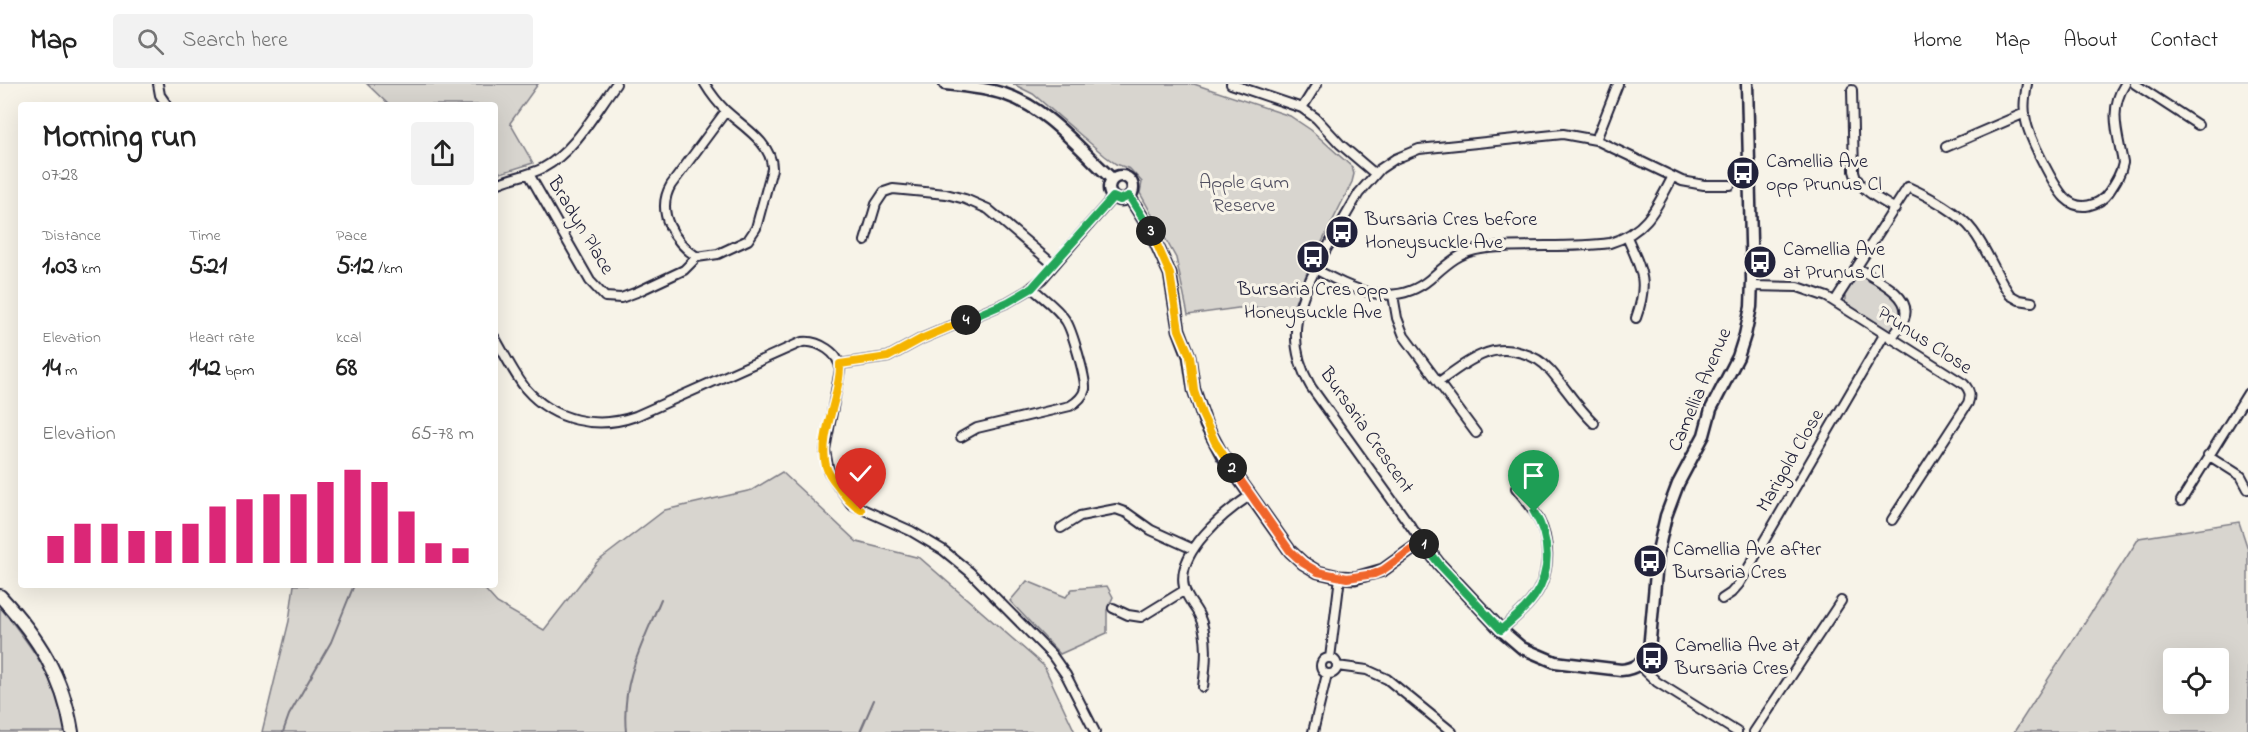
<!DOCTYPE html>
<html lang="en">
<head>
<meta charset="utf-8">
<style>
  body { margin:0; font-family:"Indie Flower",sans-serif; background:#f2f2f2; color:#222; height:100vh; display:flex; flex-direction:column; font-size:22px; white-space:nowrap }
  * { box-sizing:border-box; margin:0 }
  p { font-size:20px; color:#767676 }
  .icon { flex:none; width:33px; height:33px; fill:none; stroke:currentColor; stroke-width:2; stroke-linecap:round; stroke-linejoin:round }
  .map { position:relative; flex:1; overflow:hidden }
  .details { position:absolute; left:18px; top:18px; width:480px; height:486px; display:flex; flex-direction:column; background:#fff; border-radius:6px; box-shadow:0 6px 24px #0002 }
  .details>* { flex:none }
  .fabs { position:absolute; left:2163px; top:564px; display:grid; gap:12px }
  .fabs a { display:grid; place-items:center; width:66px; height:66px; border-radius:6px; background:#fff; box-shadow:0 6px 24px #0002; font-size:30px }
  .pin { position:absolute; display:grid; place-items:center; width:51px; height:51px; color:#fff; margin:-62px -26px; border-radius:50% 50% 50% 0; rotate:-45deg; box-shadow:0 0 6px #0007 }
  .pin .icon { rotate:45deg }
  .km { position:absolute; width:30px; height:30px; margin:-15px; border-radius:50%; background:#222; color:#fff; font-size:16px; line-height:30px; text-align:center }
  .round { display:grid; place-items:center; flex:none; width:63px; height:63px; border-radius:6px; background:#f2f2f2 }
  .summary { display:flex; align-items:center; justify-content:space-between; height:102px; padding:0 24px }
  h1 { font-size:33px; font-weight:800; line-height:45px }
  .figures { display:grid; grid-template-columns:repeat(3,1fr); gap:9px; height:102px; padding:6px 24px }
  .figures div { display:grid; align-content:center }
  .figures b { font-size:26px; font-weight:800 }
  .figures small { font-size:16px; font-weight:400 }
  .figures p { font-size:16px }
  .chart { height:168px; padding:12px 24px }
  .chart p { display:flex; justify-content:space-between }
  .chart svg { width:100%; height:108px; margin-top:6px; stroke:#db2777; stroke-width:6 }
  header { display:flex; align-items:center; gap:36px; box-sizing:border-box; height:84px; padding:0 30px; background:#fff; border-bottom:2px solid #e0e0e0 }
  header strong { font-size:28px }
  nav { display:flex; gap:33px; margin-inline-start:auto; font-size:21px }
  .search { width:420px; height:54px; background:#f2f2f2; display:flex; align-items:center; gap:15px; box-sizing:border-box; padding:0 21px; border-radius:6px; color:#767676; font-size:22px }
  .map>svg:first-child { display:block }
</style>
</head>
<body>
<header>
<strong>Map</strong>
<div class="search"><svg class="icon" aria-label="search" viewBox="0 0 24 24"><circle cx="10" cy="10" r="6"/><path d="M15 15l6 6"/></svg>Search here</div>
<nav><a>Home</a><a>Map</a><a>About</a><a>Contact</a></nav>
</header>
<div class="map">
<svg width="2248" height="648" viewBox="0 0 2248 648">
  <rect width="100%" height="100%" fill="#f7f3e8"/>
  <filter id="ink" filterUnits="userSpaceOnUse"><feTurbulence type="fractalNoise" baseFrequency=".0167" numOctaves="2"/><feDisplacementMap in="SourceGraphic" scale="12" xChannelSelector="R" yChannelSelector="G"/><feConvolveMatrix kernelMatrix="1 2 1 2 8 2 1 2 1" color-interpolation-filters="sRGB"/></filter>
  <g filter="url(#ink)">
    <path fill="#d8d5cf" stroke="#7d7c85" stroke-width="1.5" fill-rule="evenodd" d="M367,0H538L510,39L533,79L501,89L495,84V21H389Z
      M1013,0H1194L1290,32L1311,46L1352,83L1354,90L1352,98L1308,186L1293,224H1238L1188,231L1176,174L1140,109L1142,98L1130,85L1116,80L1105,72L1033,10Z
      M1859,189L1896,213C1908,227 1899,238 1890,251L1845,221V211Z
      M782,388L857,458L920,474L1044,582L1075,648H262L289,537L294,501H481L497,519L544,546L597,478L665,426L752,406Z
      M2239,438L2248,465V648H2014L2139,454ZM2174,574H2218V620H2174Z
      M1027,497L1066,513L1072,505L1107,502L1113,513L1107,526V549L1060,570L1010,517Z
      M0,523C30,560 60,599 65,648H0Z"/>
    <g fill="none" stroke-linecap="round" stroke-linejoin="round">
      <path stroke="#76747f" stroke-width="2" d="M283,648L289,631L331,558L354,501
        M626,648C621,597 642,561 661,515
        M860,648L874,616"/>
      <g stroke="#22223b" stroke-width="12">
        <path id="street" d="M158,0L160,11L167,21
          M1231,0L1302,24L1316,34L1340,60L1374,89
          M2027,0C2025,12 2023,24 2026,37C2029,53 2054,103 2065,114C2079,128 2099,122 2109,108C2115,99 2121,90 2123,79C2118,50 2108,26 2125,0
          M2135,0L2198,41
          M1852,6L1854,87C1858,106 1880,115 1895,125
          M1302,24L1317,0
          M1596,56L1618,0
          M1946,63L2025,29
          M529,90L590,197L605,213L621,214L637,208L684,186L697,173L718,170L748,156L756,144L772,85C773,60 742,42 726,27C718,19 711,10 705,0
          M495,101C510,93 528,92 543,84C575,67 595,28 616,0
          M1627,153C1642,187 1649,198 1636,234
          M865,157L876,120L884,108L893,105L946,110L965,115L988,125L1054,181
          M697,173C674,158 655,128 671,101L726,27
          M1857,184C1873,194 1914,211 1904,235C1901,242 1895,249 1891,255
          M1315,185C1352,205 1393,226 1430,195C1446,181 1459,168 1481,165C1524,159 1568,165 1610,159C1646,148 1656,125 1672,94
          M1752,202L1798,203L1827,213L1964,300C1970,306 1971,311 1968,319L1892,436
          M1393,211L1397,234L1404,252L1476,349
          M1835,217L1908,103C1928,112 1960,129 1973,147C1988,167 1996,191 2010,211L2019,216L2032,218
          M495,254C505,271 514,290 526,305C554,337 597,346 636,332L802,258C818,256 840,269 840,286L825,366L829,388L851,420L911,447L943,466L970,488L1052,571L1066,591L1095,648
          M840,280L888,273L921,255L1008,218L1027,207L1042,195L1113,113
          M1439,298C1464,280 1489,258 1522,269C1533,272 1542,277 1550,286C1565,303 1577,323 1594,339
          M961,353L977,344L1070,322C1077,318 1083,313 1085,305C1086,294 1072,246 1066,237C1058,224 1043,214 1032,204
          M2208,371L2241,392L2248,405
          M2181,417L2248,309
          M1061,444L1080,432L1116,425L1127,429L1151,446L1193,465
          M1422,458L1311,303C1282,253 1299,215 1324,169C1336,149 1347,129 1359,109L1380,85L1395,75L1419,65L1563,50L1596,56L1682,97L1704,101H1730
          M1722,515L1731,509L1739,500L1884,251
          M1113,524L1128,531L1141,533L1185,506
          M1501,546C1511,537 1522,528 1531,517C1550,494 1552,460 1538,434C1532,423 1524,414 1516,404
          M1330,574L1340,493
          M1321 582a8 8 0 1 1 16 0a8 8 0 1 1-16 0Z
          M1639,581L1657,598L1737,648
          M1337,582L1367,586L1387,595L1452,648
          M1203,603C1206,581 1209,552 1199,531C1194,521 1186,514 1184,503C1176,468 1225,428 1251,411
          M1313,648L1327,590
          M1754,648L1841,517"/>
      </g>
      <g stroke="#22223b" stroke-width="15">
        <path id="secondary" d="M945,0C964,2 985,4 1004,10C1048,24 1079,65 1112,95
          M1109 104a12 12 0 1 1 24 0a12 12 0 1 1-24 0Z
          M1129,112L1149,144L1170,190L1179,246L1189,272L1194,306L1206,341L1222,371L1290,467L1303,479L1318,488L1340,493L1355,494L1383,486L1422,458L1439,480L1501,546L1522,564L1555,578L1621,586C1635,585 1644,579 1649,566L1658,467L1666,432L1678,400L1704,351L1711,325L1738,273L1745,251L1751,223L1752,196L1747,0"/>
      </g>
      <g stroke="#22223b" stroke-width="16">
        <path id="primary" d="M0,512C38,553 63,592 72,648"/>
      </g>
      <use href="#street" stroke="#f7f3e8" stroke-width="8"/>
      <use href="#secondary" stroke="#f7f3e8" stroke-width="10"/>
      <use href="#primary" stroke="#f7f3e8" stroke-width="12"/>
    </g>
  </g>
  <g fill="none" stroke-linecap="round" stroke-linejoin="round" filter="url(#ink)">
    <g stroke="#fff" stroke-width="12">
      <path id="split-1" d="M1424,460L1439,480L1501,546C1512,536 1525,526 1534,513C1552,487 1550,454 1534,428"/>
    </g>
    <g stroke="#fff" stroke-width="12">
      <path id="split-2" d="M1232,384L1290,467L1303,479L1318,488L1347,494L1374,490L1383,486L1422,458L1424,460"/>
    </g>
    <g stroke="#fff" stroke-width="12">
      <path id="split-3" d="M1151,147L1170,190L1179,246L1190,272L1194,306L1202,330L1215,358L1232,384"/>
    </g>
    <g stroke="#fff" stroke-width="12">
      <path id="split-4" d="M966,236L1008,218L1032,204L1113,113L1120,116L1129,112L1151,147"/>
    </g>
    <g stroke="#fff" stroke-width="12">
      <path id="split-5" d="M861,426C850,420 845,412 838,402C833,396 828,390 826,382C818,351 841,312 840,280L888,273L921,255L966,236"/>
    </g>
    <use href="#split-1" stroke="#22a559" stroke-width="8"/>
    <use href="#split-2" stroke="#f0652b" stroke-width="8"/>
    <use href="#split-3" stroke="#f5b400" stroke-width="8"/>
    <use href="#split-4" stroke="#22a559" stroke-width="8"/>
    <use href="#split-5" stroke="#f5b400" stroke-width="8"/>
  </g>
  <defs>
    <g id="bus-disc" transform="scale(1.725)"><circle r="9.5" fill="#22223b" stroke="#f7f3e8"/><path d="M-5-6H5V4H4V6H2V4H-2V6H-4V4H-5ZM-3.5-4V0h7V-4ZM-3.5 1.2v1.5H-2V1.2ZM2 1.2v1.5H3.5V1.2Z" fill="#fff"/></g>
  </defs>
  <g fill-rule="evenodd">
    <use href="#bus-disc" x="1743" y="89"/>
    <use href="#bus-disc" x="1342" y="148"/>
    <use href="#bus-disc" x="1313" y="173"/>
    <use href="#bus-disc" x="1760" y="178"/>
    <use href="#bus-disc" x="1650" y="477"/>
    <use href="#bus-disc" x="1652" y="574"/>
  </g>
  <g text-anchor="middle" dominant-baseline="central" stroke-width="6" stroke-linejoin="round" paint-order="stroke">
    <g font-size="20" fill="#22223b" stroke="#f7f3e8" text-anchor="start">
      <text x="1766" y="78">Camellia Ave<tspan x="1766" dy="23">opp Prunus Cl</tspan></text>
      <text x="1365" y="136">Bursaria Cres before<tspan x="1365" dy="23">Honeysuckle Ave</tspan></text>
      <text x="1783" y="166">Camellia Ave<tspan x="1783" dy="23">at Prunus Cl</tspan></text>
      <text x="1313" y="206" text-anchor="middle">Bursaria Cres opp<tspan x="1313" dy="23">Honeysuckle Ave</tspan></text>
      <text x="1673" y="466">Camellia Ave after<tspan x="1673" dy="23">Bursaria Cres</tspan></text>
      <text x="1675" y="562">Camellia Ave at<tspan x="1675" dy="23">Bursaria Cres</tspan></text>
    </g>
    <g font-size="20" fill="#504f60" stroke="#f7f3e8">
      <text x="1244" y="99">Apple Gum<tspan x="1244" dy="23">Reserve</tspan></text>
    </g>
    <g font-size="20" fill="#22223b" stroke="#f7f3e8">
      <text transform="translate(580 142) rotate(59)">Bradyn Place</text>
      <text transform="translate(1924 257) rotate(33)">Prunus Close</text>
      <text transform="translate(1701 306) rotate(-67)">Camellia Avenue</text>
      <text transform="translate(1366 347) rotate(55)">Bursaria Crescent</text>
      <text transform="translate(1791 377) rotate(-60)">Marigold Close</text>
    </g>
  </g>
</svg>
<div class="fabs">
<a><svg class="icon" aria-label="locate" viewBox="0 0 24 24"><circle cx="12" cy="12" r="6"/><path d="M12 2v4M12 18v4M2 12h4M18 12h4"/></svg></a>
</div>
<div class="pin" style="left:1534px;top:428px;background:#1e9e55"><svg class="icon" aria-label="arrive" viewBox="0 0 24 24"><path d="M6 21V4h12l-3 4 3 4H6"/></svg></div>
<div class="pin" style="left:861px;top:426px;background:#d93025"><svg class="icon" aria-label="check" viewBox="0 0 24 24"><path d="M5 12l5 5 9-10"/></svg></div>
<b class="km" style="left:1424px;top:460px">1</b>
<b class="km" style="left:1232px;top:384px">2</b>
<b class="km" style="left:1151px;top:147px">3</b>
<b class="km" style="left:966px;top:236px">4</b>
<section class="details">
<div class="summary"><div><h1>Morning run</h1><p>07:28</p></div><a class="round"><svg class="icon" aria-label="share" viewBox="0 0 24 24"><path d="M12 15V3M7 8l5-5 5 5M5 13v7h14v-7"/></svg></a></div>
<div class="figures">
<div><p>Distance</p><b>1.03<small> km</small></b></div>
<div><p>Time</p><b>5:21</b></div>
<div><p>Pace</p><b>5:12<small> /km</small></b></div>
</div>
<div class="figures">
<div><p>Elevation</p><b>14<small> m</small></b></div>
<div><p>Heart rate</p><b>142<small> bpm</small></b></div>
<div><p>kcal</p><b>68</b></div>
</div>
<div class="chart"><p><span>Elevation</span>65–78 m</p>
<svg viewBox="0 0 160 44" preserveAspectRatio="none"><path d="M5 44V33M15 44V28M25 44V28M35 44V31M45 44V31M55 44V28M65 44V21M75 44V18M85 44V16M95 44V16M105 44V11M115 44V6M125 44V11M135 44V23M145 44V36M155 44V38"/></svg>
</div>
</section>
</div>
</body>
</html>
